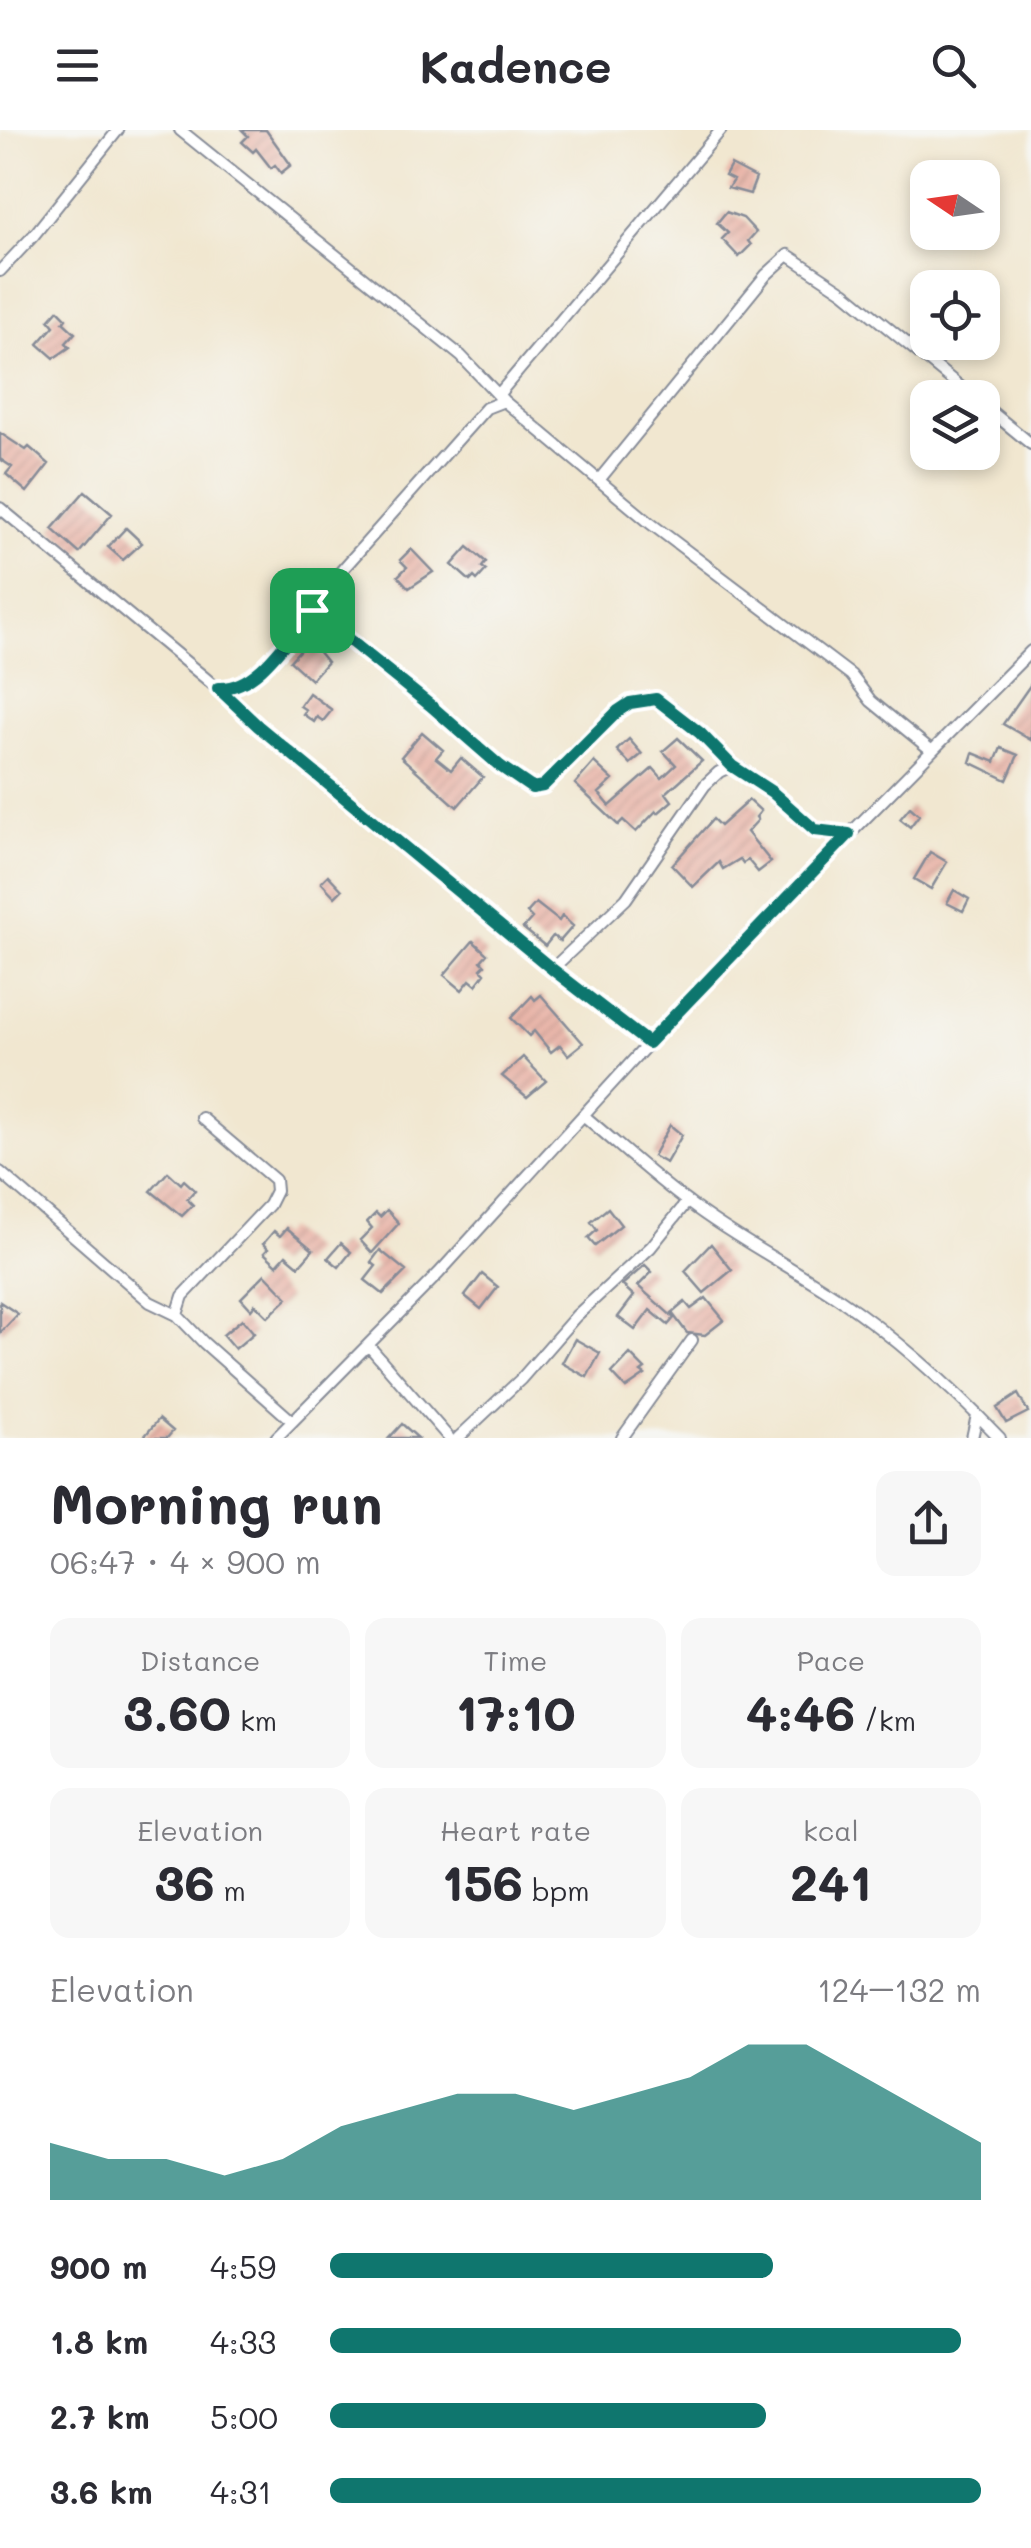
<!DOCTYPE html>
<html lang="en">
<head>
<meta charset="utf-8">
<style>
  body { margin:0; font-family:Mali,sans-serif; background:#f7f7f7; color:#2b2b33; height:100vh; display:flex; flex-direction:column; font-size:38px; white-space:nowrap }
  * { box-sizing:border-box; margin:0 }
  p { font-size:32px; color:#7c7c81 }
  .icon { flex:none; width:55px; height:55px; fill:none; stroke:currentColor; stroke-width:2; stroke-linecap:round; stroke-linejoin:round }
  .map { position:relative; height:1308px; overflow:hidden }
  .drawer { display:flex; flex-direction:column; background:#fff; flex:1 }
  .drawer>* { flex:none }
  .needle { width:65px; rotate:283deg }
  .fabs { position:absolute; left:910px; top:30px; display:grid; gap:20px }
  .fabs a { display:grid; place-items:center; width:90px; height:90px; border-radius:20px; background:#fff; box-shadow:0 5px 15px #0003; font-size:50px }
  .pin { position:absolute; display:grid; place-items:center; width:85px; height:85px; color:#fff; margin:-42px; border-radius:20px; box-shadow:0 5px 15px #0006 }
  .round { display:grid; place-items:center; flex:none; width:105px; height:105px; border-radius:20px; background:#f7f7f7 }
  .summary { display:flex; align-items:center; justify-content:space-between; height:170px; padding:0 50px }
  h1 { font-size:55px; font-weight:800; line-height:75px }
  .figures { display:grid; grid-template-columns:repeat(3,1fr); gap:15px; height:170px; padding:10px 50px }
  .figures div { display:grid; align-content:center; border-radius:20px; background:#f7f7f7; text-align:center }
  .figures b { font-size:50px; font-weight:800 }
  .figures small { font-size:28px; font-weight:400 }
  .figures p { font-size:28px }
  .chart { height:280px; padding:20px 50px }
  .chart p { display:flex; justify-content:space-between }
  .chart svg { width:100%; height:180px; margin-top:10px; fill:#0f766e; opacity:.7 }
  ul { padding:0 50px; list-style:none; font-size:32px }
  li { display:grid; grid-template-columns:160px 120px 1fr; align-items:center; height:75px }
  li i { height:25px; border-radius:12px; background:#0f766e }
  header { display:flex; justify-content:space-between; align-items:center; height:130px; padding:0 50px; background:#fff; font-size:45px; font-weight:800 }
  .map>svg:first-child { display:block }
</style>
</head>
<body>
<header><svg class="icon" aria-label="menu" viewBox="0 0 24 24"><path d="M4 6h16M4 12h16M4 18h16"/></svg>Kadence<svg class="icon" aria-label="search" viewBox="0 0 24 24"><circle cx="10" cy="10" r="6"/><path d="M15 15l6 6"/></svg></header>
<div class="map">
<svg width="1031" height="1308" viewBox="0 0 1031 1308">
  <defs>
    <pattern id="building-hatch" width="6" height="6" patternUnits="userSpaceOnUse" patternTransform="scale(2.5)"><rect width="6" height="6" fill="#e9b4a7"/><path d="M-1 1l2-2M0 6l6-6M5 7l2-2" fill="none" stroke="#c79b92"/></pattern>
  </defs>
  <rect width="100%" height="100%" fill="#f6f6f2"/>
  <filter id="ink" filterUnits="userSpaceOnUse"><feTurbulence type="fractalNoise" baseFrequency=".01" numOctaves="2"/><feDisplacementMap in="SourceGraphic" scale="20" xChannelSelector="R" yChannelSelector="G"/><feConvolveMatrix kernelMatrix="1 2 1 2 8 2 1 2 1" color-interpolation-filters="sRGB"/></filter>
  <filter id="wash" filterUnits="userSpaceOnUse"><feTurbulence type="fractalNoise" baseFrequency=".0048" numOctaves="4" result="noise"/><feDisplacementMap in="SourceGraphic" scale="40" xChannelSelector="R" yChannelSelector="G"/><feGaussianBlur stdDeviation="2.25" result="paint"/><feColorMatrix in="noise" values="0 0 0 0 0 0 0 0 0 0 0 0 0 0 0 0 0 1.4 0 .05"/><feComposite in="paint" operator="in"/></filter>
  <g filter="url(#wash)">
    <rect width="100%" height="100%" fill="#f1e7d0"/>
    <g id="blocks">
      <path fill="url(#building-hatch)" d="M242,0H266L291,35L281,43L275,35L271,38L256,19L253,22L242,12L248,6Z
        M731,35L756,48L750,64L728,58L733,50L725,46Z
        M726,82L743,88L756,102L748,111L751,115L739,127L722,109L728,103L717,93Z
        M58,180L66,188L63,192L75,203L66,213L70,217L54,228L38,214L54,196L49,190Z
        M0,303L26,320L29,317L49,334L27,362L6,344L12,337L0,329Z
        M85,361L112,384L79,423L52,399Z
        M126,398L142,413L123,430L108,417Z
        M468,417L486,432L482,437L486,440L477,450L474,447L470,451L452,435Z
        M411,419L433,442L409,458L398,446L407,437L400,430Z
        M309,510L327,532L311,550L290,531Z
        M1031,554V610L1003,594Z
        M309,563L332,580L323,591L317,587L314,592L303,584L306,580L300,576Z
        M422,602L443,620L436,628L451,640L461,628L483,647L457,677L401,627Z
        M678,608L702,631L666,663L672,671L658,683L656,681L636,702L623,690L618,695L575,654L594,632L613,650L599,663L610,676L653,638L662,648L676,635L663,621Z
        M629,609L642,624L630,634L617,620Z
        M1001,618L1018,625L1007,650L970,632L973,623L995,632Z
        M749,670L761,681L756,687L758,690L747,702L771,732L758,742L748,730L743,733L740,729L723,739L719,732L693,757L672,735L713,689L720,696Z
        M910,677L919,685L910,697L900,689Z
        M930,722L947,732L931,759L914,749Z
        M328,745L342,760L335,767L321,752Z
        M954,760L969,769L963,781L947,773Z
        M536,773L559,791L562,786L573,796L560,811L553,806L545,816L523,798L532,788L527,783Z
        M473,811L487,824L481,831L485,835L481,839L485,843L476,855L470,850L462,860L444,845Z
        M541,865L583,913L568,925L560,915L551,922L534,901L529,906L511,888L532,866L535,870Z
        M523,927L546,951L527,967L502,946Z
        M670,995L682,1005L666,1033L653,1026Z
        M168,1042L181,1054L184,1050L195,1060L187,1069L193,1075L182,1086L151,1061Z
        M608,1078L621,1095L595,1116L588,1108L597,1100L591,1092Z
        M387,1080L399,1093L372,1123L360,1110L372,1098L367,1092L376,1083L380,1087Z
        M287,1098L313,1120L299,1136L286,1125L277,1135L264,1123L268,1119L263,1114L274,1101L280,1106Z
        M341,1113L351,1122L339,1137L328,1128Z
        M711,1114L732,1140L704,1163L685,1141Z
        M380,1120L406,1141L383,1164L365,1150L376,1136L371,1132Z
        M645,1135L652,1142L638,1156L674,1188L668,1195L650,1180L635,1200L618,1187L634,1166L622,1155Z
        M265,1144L288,1168L268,1187L255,1174L251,1179L241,1168Z
        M482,1144L498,1157L481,1179L465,1166Z
        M706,1168L724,1190L705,1205L687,1203L672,1183L685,1172L691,1179Z
        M0,1172L18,1184L0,1203Z
        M242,1189L254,1203L235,1219L223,1205Z
        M575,1209L600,1223L587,1247L562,1233Z
        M630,1224L645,1239L641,1242L645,1245L626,1258L612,1243Z
        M1018,1264L1028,1282L1006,1293L997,1278Z
        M159,1289L173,1301L167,1308H143Z
        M402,1294L418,1308H389Z"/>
    </g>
  </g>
  <g filter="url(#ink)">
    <use href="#blocks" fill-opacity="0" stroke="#868b97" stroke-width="2.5"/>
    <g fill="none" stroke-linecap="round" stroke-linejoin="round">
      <g stroke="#868b97" stroke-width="14">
        <path id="street" d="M180,0L461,226L504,271L650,393L851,545L871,571L931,620
          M0,141L34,105L118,0
          M498,265L721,0
          M982,274L1031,314
          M599,350L766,145L788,125L844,162L974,268
          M0,378L204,547L218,559H231L265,535L335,448L486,278L504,271
          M312,480L430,575L499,636L532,658L543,656C566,635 624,558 657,569C675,576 718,620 732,636
          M219,559L258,596L552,839L649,913
          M552,839L626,769L705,655L719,642L732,636L741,639L815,700L849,705
          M583,985C618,1014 652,1046 689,1073C736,1109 789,1135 838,1168C897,1208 950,1256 1000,1308
          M202,988L275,1050L276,1061L269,1075L183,1166L177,1185L204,1213L292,1291
          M0,1042L150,1172L177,1185
          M369,1216L449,1308
          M276,1308L439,1143L722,833L1031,521
          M458,1308L521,1249L576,1186L651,1117L687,1072
          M622,1308L692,1210
          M972,1308L977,1285"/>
      </g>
      <use href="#street" stroke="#fff" stroke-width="10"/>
    </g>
  </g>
  <g fill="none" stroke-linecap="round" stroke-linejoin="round" filter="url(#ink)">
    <g stroke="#fff" stroke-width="20">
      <path id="route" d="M312,480L430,575L500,636L532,658L543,656L618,581L630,573L656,569L700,603L732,636L772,662L815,700L849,704L648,913L552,839L258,596L218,558C258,560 288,507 312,480Z"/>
    </g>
    <use href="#route" stroke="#0f766e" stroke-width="12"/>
  </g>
</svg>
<div class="fabs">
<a><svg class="needle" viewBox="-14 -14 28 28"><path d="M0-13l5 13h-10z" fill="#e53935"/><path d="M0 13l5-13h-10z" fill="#7c7c81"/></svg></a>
<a><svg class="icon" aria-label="locate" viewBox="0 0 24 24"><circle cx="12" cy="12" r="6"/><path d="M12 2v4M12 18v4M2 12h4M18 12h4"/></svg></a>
<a><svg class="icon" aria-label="layers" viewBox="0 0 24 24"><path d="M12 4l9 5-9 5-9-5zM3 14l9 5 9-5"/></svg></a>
</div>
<div class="pin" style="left:312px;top:480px;background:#1e9e55"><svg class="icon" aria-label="arrive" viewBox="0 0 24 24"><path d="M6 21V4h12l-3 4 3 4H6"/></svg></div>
</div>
<section class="drawer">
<div class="summary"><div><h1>Morning run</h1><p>06:47 · 4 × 900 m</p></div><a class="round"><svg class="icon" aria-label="share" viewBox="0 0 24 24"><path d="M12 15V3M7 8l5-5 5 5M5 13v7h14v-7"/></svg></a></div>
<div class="figures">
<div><p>Distance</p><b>3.60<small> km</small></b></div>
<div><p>Time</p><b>17:10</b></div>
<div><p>Pace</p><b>4:46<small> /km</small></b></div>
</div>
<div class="figures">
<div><p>Elevation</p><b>36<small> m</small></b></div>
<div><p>Heart rate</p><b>156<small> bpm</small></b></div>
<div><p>kcal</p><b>241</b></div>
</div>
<div class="chart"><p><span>Elevation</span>124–132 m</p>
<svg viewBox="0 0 160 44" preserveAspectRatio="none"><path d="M0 44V30L10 34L20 34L30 38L40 34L50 26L60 22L70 18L80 18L90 22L100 18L110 14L120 6L130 6L140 14L150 22L160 30V44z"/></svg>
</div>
<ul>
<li><b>900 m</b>4:59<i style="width:68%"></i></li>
<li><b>1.8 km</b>4:33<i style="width:97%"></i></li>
<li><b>2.7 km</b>5:00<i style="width:67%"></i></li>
<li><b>3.6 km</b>4:31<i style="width:100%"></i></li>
</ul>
</section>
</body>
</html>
